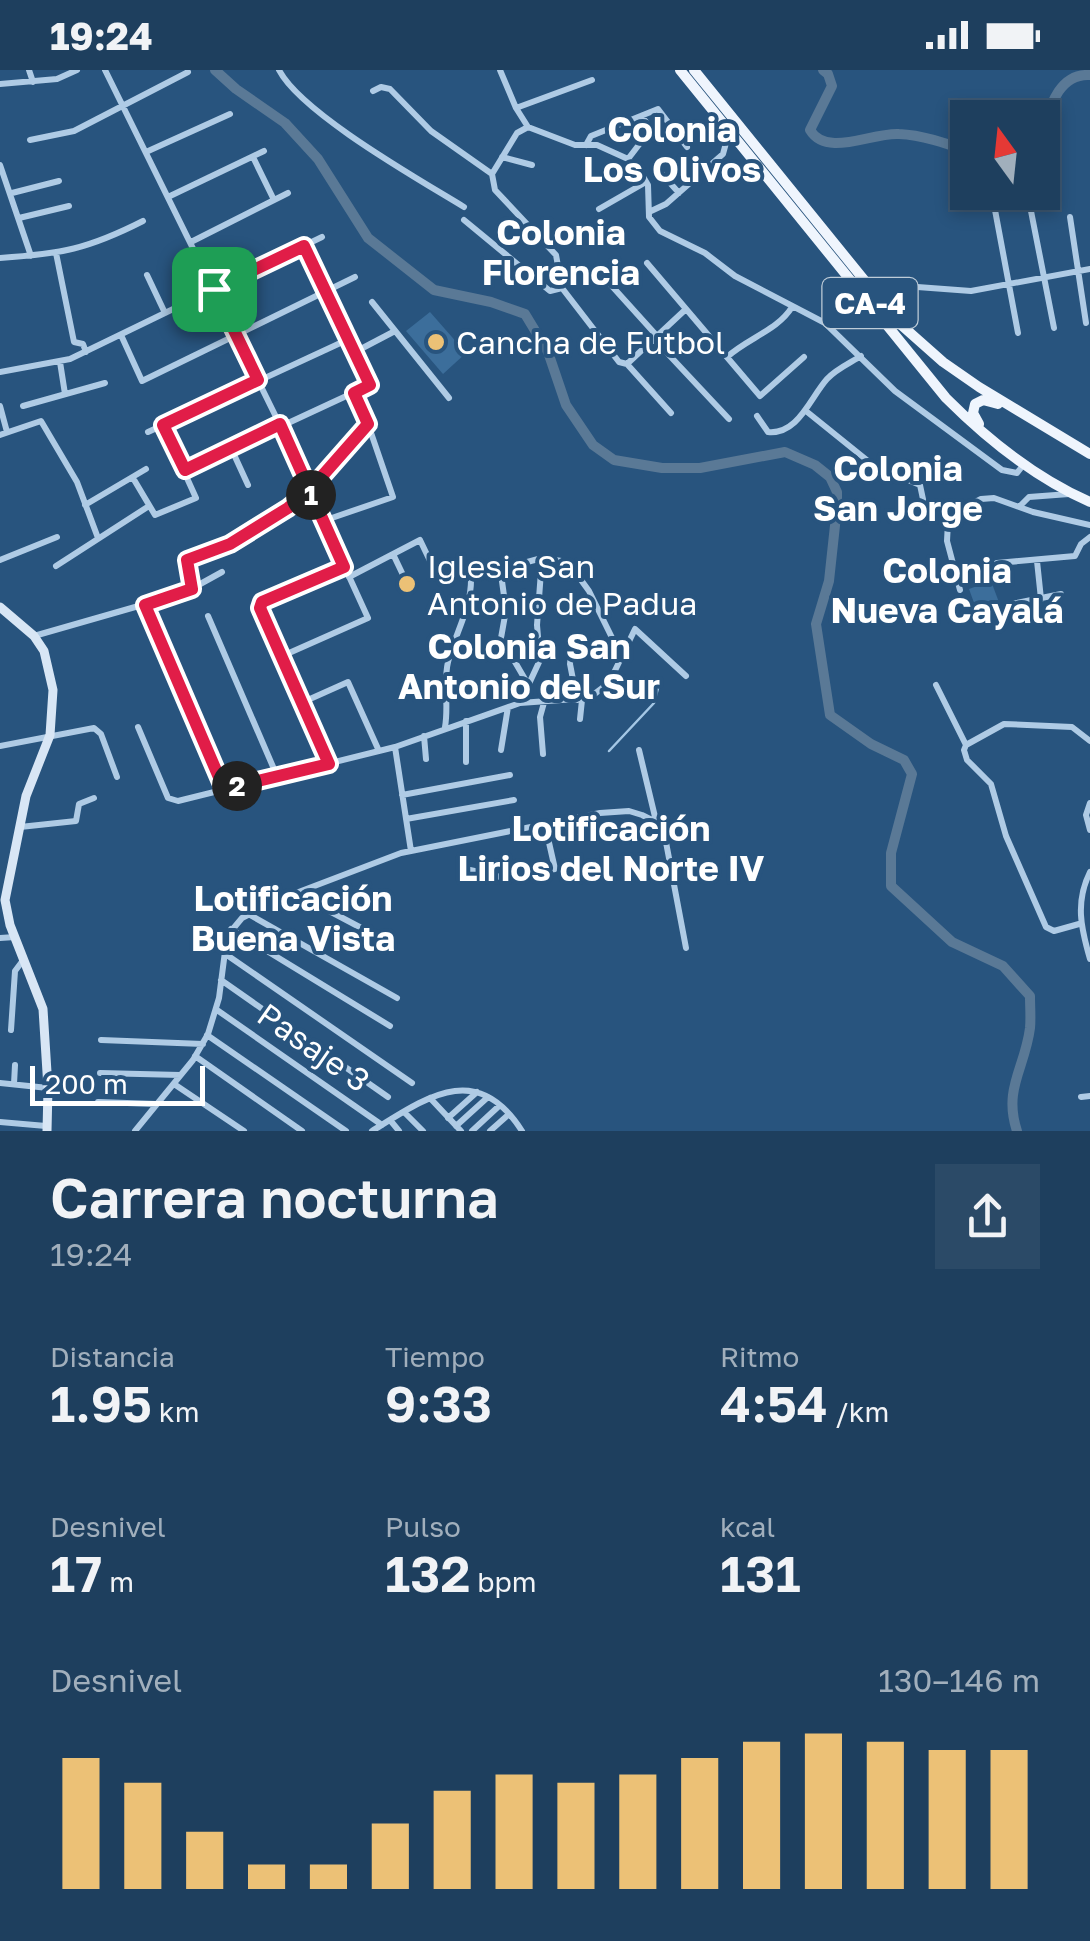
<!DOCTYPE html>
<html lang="es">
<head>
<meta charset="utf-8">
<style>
  body { margin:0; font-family:"Golos Text",sans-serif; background:#2b4a67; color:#f1f3f6; height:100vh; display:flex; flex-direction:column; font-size:38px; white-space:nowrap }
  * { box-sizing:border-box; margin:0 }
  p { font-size:32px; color:#a1afbc }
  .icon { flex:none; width:55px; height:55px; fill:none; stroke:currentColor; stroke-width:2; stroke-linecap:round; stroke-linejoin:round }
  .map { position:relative; height:1061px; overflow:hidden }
  .side { display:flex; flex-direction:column; background:#1e3f5e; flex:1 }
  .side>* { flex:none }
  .needle { width:65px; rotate:345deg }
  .fabs { position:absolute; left:950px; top:30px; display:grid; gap:20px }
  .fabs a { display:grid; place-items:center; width:110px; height:110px; border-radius:0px; background:#1e3f5e; box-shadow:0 5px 15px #0003,0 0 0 2px #3c5873; font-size:50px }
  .scale { position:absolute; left:30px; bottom:25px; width:175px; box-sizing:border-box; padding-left:10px; border:5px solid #fff; border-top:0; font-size:28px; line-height:35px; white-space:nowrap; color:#fff; -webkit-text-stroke:8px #28547e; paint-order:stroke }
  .pin { position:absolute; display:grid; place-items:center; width:85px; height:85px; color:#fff; margin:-42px; border-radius:20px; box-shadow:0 5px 15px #0006 }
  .km { position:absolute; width:50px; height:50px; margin:-25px; border-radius:50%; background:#222; color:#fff; font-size:28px; line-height:50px; text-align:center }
  .round { display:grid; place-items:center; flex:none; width:105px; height:105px; border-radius:0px; background:#2b4a67 }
  .overview { display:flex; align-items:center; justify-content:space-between; height:170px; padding:0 50px }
  h1 { font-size:55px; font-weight:600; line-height:75px }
  .figures { display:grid; grid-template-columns:repeat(3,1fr); gap:15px; height:170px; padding:10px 50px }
  .figures div { display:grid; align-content:center }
  .figures b { font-size:50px; font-weight:600 }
  .figures small { font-size:28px; font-weight:400 }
  .figures p { font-size:28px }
  .chart { height:280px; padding:20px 50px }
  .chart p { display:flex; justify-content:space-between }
  .chart svg { width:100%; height:180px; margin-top:10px; stroke:#ecc176; stroke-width:6 }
  .status { display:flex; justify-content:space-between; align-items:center; height:70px; padding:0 50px; background:#1e3f5e; direction:ltr }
  .status svg { height:28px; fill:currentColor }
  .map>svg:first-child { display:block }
</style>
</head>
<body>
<div class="status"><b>19:24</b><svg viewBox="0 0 49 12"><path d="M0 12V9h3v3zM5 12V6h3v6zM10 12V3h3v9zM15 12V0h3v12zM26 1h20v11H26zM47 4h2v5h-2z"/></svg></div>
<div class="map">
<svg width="1090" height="1061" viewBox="0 0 1090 1061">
  <rect width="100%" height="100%" fill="#28547e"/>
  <path fill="#3c6e9b" d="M430,242L466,283L443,304L406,261Z
    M991,511L1003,543L981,552L969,519Z"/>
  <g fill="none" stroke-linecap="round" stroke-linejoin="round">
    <path stroke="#a4c7e5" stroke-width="2.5" d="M609,681L654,633L660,611"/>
    <path stroke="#5a7996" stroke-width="10" d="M215,0L236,19L285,53L318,89L368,168L434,220L491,232L525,244L548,282L566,335L593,375L614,390L662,398H700L785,382L815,395L830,407L837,422V437L829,511L816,554L830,645L871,674L904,690L912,704L891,783V816L952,872L1003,896L1030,926C1030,937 1031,948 1030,958C1025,998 1003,1019 1017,1061
      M823,0L828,4L832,16L810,60C827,88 872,62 899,64C922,65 945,73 968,81
      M1042,61C1050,37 1059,3 1090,5"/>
    <path stroke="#afcbe5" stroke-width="6" d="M29,0L33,12
      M105,0L280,355L368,548L280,587
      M279,0C301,43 420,110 464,137
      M500,0L516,38L528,57L575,75H597L628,89L638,98L648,115L649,147L660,161L705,183L735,206L825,253L895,321L1002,400L1017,403L1024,394
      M0,14L57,9L77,0
      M373,21L381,17L390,19L431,61L492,104
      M516,38L592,10
      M641,46L661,70
      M528,57L517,63L492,104L495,120L556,185L562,218
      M30,70L74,61L188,2
      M586,75L591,66L658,39L687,77
      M146,82L230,44
      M253,87L274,130
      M502,87L532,95
      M628,89L651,59
      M0,95L31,186
      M654,95L679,123
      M12,123L59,111
      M992,124L1018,263
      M168,127L264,81
      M1030,136L1054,258
      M599,139L646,112
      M649,142L666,134L723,84L726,73L724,56
      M1070,147L1086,253
      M19,148L69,136
      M464,150L550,221L562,218
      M191,172L288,123
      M56,183L74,272L83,274L86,282
      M0,188C61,184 88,179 143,151
      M647,193L760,326L804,287
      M601,204L657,266
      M147,205L165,243
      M562,218L619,292L627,294L671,343
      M880,231L904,216L971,221L1090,199
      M372,232L449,328
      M121,265L142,311L355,207
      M654,269L729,349
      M355,282L395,261
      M727,287C748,268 778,260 792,237
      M60,292L65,324
      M627,294L686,239
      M0,302L70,289L322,167
      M0,336L7,362
      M23,336L105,313
      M806,341L873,395L920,415L927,448
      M757,346L768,362C798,365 810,328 827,309C836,299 850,293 861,286
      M148,362L349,269
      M0,365L41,351L77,412L98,468
      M231,378L248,415
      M185,401L370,315L304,175
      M133,408L155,445L196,428L163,355
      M85,435L146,399
      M1020,436L1029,427L1069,424
      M323,451L393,427L368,354L354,323
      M393,484L404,507
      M0,490L57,467
      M1037,491L1041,529
      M997,493L1075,486L1081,474L1090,467
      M56,496L149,436
      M500,497L506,540L501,568L529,616
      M349,507L420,470L432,495
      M192,519L187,490C206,481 227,476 246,466C297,438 330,397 368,354
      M960,520L947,471L948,452L954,443L981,429L994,428L1033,442L1090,455
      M145,535L224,719
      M1007,535L1061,524
      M208,546L277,706
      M573,565L570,594L577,630
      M34,566L184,523L222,502
      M936,615L966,675
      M521,631L540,590L537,555L542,488
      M301,633L348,612L379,681
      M580,649L582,630
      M466,651V692
      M138,657L168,728L178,731L395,677L520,633L589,628L609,613L635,559L686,606
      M445,657C449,635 443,613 448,592C455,563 472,538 471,507L542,488L568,492L589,521L622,588
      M424,666L426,689
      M0,676L94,658L101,664L117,707
      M395,677L411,781
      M501,680L508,637
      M639,680L656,751
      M543,684L540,647L545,629
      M329,694L264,552L261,535L343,497
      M402,725L510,705
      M1090,733L1086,745L1090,760
      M406,749L514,730
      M20,757L76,751L79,734L94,728
      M470,800L505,808L555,799L545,755
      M1090,802C1075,832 1081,858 1090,889
      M297,824L369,862
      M250,845L397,928
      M1079,854L1054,861L1046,857L1006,766L991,714L967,690L964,680L966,675L1004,654L1072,657L1090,671
      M231,859L390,956
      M0,868L15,867
      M224,883L412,1013
      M221,910L388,1027
      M217,940L382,1055
      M11,960L15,901L24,889
      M207,965L346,1061
      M101,970L203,974
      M195,986L302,1061
      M100,1003L180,1005
      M0,1013L48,1018
      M14,1014L15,995
      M174,1014L244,1061
      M1081,1027L1090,1026
      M430,1028L461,1061
      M98,1032L156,1034
      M404,1042L423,1061
      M448,1048L477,1022
      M390,1050L399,1061
      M0,1052L46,1056
      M456,1056L488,1027
      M135,1061L193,990L208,964L219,928L227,866L242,848L275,831L401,783L600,743L629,741L642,745L656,752L665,767L686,878
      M372,1061C427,1027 477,990 522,1061
      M472,1061L499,1036
      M490,1061L508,1045"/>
    <path stroke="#d8e6f5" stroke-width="9" d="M0,537L34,566L44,581L53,620L50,665L26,726L5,830L10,855L43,939L48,1018L47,1061"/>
    <path stroke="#eff5fd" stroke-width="10" d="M680,0L946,328C988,370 1035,408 1090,432
      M694,0L899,253L943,292L979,317L1090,384
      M979,354L973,343L975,334L983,330L998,334"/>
  </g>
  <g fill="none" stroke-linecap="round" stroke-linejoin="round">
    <g stroke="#fff" stroke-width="20">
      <path id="route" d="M214,219L258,310L163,355L185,400L280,354L344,497L262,532L260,538L329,694L224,719L145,535L192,519L187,490L230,474L288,438L309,421L368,354L354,323L370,315L304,176L214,219"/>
    </g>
    <use href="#route" stroke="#e11d48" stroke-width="12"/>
  </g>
  <g fill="#ecc176" stroke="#28547e" stroke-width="4">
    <circle cx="436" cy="272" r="10"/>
    <circle cx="407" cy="514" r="10"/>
  </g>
  <g text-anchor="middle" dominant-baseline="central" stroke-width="8" stroke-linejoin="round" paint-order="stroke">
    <rect fill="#28547e" stroke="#beccd8" stroke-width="2.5" x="822.5" y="208" width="95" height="50" rx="8"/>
    <g font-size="30" font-weight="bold" fill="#fff">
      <text x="870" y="233">CA-4</text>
    </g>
    <g font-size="32" fill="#fff" stroke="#28547e" text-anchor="start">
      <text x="456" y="272">Cancha de Futbol</text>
      <text x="427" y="496">Iglesia San<tspan x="427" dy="37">Antonio de Padua</tspan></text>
    </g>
    <g font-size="32" fill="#fff" stroke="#28547e">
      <text transform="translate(314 977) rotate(35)">Pasaje 3</text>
    </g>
    <g font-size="35" font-weight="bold" fill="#fff" stroke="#28547e">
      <text x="672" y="59">Colonia<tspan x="672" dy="40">Los Olivos</tspan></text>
      <text x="561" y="162">Colonia<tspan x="561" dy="40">Florencia</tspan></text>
      <text x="898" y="398">Colonia<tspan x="898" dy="40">San Jorge</tspan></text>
      <text x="947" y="500">Colonia<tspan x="947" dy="40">Nueva Cayalá</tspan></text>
      <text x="529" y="576">Colonia San<tspan x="529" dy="40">Antonio del Sur</tspan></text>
      <text x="611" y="758">Lotificación<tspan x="611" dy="40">Lirios del Norte IV</tspan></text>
      <text x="293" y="828">Lotificación<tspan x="293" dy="40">Buena Vista</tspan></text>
    </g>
  </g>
</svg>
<div class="fabs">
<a><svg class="needle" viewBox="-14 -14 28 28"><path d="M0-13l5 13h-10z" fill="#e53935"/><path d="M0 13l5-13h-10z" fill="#a1afbc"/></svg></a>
</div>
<div class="scale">200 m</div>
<div class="pin" style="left:214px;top:219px;background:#1e9e55"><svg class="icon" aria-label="arrive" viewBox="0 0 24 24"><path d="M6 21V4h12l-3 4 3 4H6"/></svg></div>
<b class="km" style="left:311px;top:425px">1</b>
<b class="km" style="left:237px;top:716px">2</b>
</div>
<section class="side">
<div class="overview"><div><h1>Carrera nocturna</h1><p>19:24</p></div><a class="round"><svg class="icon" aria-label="share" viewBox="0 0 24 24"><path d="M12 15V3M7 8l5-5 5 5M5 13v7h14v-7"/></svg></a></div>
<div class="figures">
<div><p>Distancia</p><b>1.95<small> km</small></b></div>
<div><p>Tiempo</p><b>9:33</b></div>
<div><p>Ritmo</p><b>4:54<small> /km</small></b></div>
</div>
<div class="figures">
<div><p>Desnivel</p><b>17<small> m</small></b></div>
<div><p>Pulso</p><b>132<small> bpm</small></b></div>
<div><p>kcal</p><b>131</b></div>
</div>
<div class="chart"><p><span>Desnivel</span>130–146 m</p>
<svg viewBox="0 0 160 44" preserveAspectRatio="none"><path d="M5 44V12M15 44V18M25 44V30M35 44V38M45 44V38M55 44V28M65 44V20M75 44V16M85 44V18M95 44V16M105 44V12M115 44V8M125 44V6M135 44V8M145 44V10M155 44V10"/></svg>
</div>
</section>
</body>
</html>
